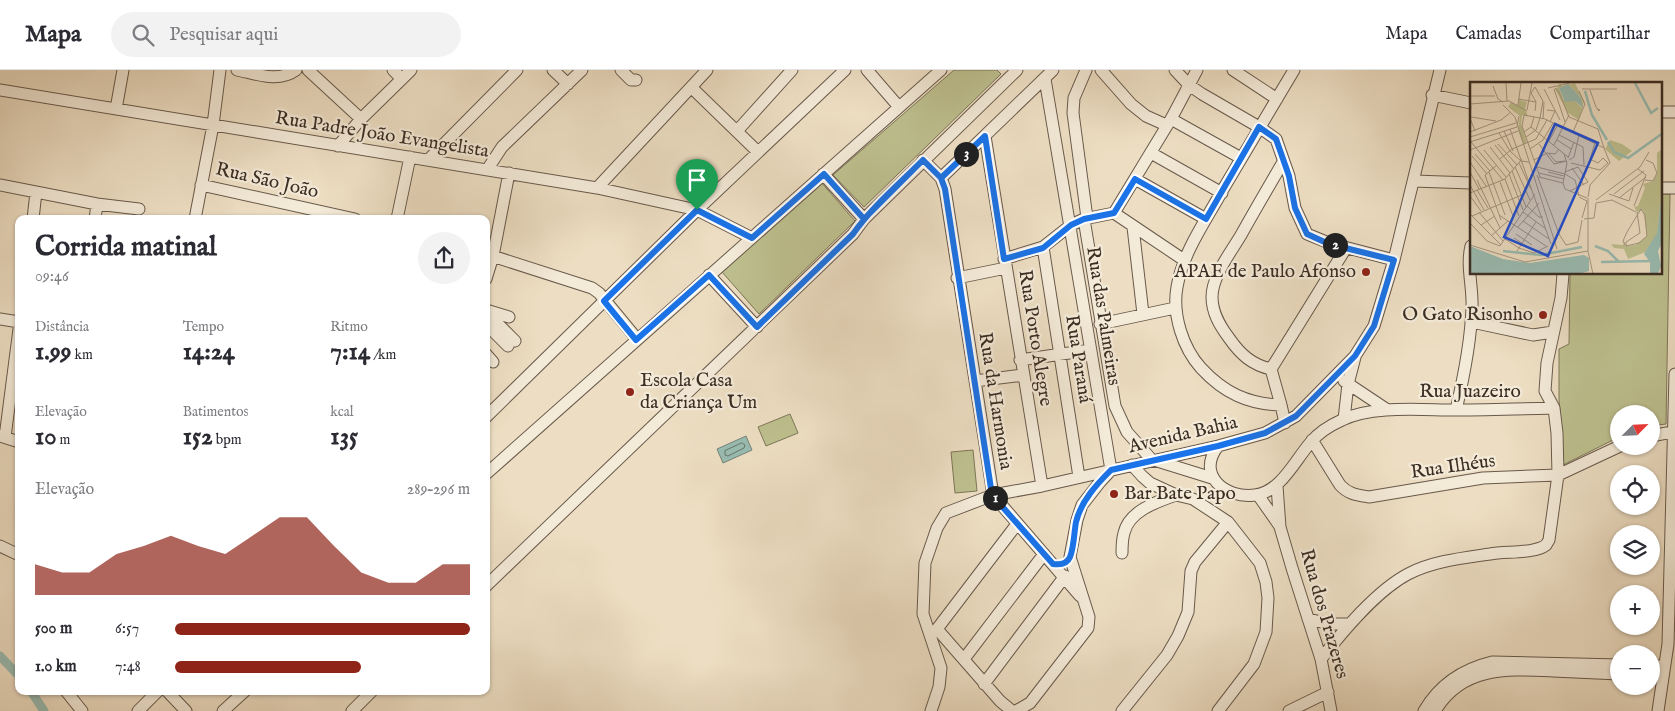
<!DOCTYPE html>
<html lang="pt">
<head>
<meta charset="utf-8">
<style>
  body { margin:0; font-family:"IM FELL English",serif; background:#f2f2f3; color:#2b2b33; height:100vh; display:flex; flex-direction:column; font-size:19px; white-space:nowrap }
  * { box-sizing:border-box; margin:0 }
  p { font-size:16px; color:#7c7c81 }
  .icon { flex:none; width:28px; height:28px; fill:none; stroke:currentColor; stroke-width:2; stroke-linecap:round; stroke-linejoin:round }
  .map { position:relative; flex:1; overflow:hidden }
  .sheet { position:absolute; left:15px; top:145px; width:475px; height:480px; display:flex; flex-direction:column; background:#fff; border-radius:10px; box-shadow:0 1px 4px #0004 }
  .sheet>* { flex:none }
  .needle { width:32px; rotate:66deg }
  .controls { position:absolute; left:1610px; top:335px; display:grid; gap:10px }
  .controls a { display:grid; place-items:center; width:50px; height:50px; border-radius:50%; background:#fff; box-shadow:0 1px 4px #0004; font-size:25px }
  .pin { position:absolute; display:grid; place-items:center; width:42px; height:42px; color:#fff; margin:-51px -21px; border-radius:50% 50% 50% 0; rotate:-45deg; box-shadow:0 0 5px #0007 }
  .pin .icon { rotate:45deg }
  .km { position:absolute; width:25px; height:25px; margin:-12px; border-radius:50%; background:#222; color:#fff; font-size:14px; line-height:25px; text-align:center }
  .round { display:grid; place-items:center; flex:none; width:52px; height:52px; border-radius:26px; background:#f2f2f3 }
  .overview { display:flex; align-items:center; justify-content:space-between; height:85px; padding:0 20px }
  h1 { font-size:28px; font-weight:700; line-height:38px }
  .figures { display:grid; grid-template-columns:repeat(3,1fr); gap:8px; height:85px; padding:5px 20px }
  .figures div { display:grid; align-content:center }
  .figures b { font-size:25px; font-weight:700 }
  .figures small { font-size:14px; font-weight:400 }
  .figures p { font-size:14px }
  .chart { height:140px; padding:10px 20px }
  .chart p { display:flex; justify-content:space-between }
  .chart svg { width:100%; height:90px; margin-top:5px; fill:#8f2418; opacity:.7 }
  ul { padding:0 20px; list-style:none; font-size:16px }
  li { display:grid; grid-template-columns:80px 60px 1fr; align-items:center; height:38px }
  li i { height:12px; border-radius:6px; background:#8f2418 }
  header { display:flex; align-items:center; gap:30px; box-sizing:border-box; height:70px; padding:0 25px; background:#fff; border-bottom:1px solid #e1e1e2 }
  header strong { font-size:24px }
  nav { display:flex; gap:28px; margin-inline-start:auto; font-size:18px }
  .search { width:350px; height:45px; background:#f2f2f3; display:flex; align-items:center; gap:12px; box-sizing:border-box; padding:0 18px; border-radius:28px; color:#7c7c81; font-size:19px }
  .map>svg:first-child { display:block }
</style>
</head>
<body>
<header>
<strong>Mapa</strong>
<div class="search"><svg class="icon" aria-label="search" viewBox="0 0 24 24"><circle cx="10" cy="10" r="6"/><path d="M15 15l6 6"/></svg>Pesquisar aqui</div>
<nav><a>Mapa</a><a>Camadas</a><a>Compartilhar</a></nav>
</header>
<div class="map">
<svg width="1675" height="641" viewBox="0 0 1675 641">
  <rect width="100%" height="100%" fill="#eddec3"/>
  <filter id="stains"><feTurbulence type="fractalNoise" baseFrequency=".004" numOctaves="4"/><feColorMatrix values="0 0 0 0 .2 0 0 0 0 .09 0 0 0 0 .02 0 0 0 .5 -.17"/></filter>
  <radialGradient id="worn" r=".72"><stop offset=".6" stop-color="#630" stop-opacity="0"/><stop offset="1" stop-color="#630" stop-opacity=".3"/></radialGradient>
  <path fill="#bec08f" stroke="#7c7659" d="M954,0H997L1001,4L864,137L833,105Z
    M820,111L855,151L759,244L722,202Z
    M1661,124H1670L1666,354L1651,356V344H1619V367L1563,395L1559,329V279L1569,274L1570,204H1661Z
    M790,344L798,363L766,376L758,357Z
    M973,380L977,421L955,423L951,382Z"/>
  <path fill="#99bcb2" stroke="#738379" d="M746,366L752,380L723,393L717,379Z"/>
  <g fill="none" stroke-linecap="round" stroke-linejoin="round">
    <path stroke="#6a746a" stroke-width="1" d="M742,373L745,375L744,378L728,386L725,385V381Z"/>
    <path stroke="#99bcb2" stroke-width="9" d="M0,586L19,606
      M31,621L44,641"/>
    <g stroke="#68594b" stroke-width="13">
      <path id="minor" d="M237,0C257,4 278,13 296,0
        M308,0L361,49
        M393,0L402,9
        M553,0L568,14
        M621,0L631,10H636
        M867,0L899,37
        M1086,0L1074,28L1073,43L1087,148
        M1101,0L1131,34L1146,46L1166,55
        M1175,0L1189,15L1202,24L1259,57L1276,69L1289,106L1295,138L1307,164L1329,173L1394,190
        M1233,0L1277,29
        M691,17L758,82
        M0,20L597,118L697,140L752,168
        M1432,25L1471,33
        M116,39L123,0
        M1661,42H1675
        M1171,49L1241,88
        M737,61L792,0
        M985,66L1042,416
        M338,76L361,49L411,0
        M1151,83L1222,123
        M428,90L517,0
        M923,90L941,108L945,119L993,425
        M487,100L502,77L582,0
        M823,104L864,149
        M941,108L1053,0
        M1135,109L1206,149
        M1414,111L1471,113
        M0,115L97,134L139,139
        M201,115L355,149
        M597,118L707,0
        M1661,118H1675
        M1114,143L1171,49L1197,0
        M1114,143L1184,190
        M33,149L36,122
        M95,149L97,134
        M195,149L213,55L220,0
        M397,149L410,87
        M1084,149L1115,336L1127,362L1152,390
        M1133,157L1143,244
        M1043,177L1079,407
        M486,184L592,218L599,223L637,269
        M1004,189L1043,177L1071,155L1084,149L1114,143
        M709,205L757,257
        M957,208L1006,198
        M486,209L493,186L509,103
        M486,240L509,247
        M486,242L515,271
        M0,249L19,252
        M1472,252L1533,265L1553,262
        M486,254L508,276
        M1100,254L1175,238
        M486,284L493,292
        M1020,290L1090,280
        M1271,299C1252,295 1240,284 1229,268C1220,256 1212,243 1212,227C1212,206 1231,182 1241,165C1255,140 1269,116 1283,92
        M1271,299L1346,178
        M1271,299L1281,335
        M975,311L1023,305
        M1344,311L1386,339
        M1456,340C1464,306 1471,272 1472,237C1473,217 1466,196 1471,176
        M486,347L697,140L845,0
        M1344,349L1348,314L1355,287
        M1285,353L1281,335C1248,334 1224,323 1201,298C1183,278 1172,245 1177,217C1183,182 1205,152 1222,121C1246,81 1270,40 1294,0
        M0,366L19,372
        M1651,366L1672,362
        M5,367L19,259
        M1312,370L1340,415C1348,424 1357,425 1369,427L1483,408L1558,405L1620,376
        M1218,376C1196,405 1225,429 1255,425C1281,422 1295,390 1311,372C1319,362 1331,355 1342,350C1372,335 1422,340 1455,340C1488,340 1521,339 1554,338
        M1154,390L1212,408
        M1132,395L1142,406L1150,413L1176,425L1193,429L1228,452L1260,493L1266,512L1268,528L1266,562L1254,594L1218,641
        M486,404L941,0
        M1277,416L1280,457L1292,498L1321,589L1331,641
        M993,425L1080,526
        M1258,425L1279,455
        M0,476L19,485
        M1122,483C1122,477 1122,470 1124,463C1129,441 1156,432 1176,425
        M486,516L853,164L864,149L1017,0
        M1308,549L1330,554H1349
        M937,559L1000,631L1012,641
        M931,564L937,559L1017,454
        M964,589L1044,484
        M1321,589C1343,561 1376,521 1408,504C1433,491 1463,488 1490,484C1506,481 1534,484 1546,475L1549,470L1558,405L1557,363L1554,338L1545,321L1547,293L1561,228L1563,204
        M1651,596H1664
        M984,614L1065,506
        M66,621L82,641
        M167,621L186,641
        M138,641L158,621
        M223,641L245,621
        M352,641L372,621
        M931,641L939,617L941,598L923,544L925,493L937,458L946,443L993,425L1042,416L1218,376L1265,363L1296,346L1355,286L1374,256L1394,190L1440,0
        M1016,641L1030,633L1088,558L1089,547L1070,487L1077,450L1082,435L1100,412L1111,400C1088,270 1068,139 1045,9
        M1122,641L1167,585L1178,566L1188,542L1191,501L1195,492L1228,452
        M1289,641L1328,622
        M1424,641C1439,615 1463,599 1492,592L1619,595
        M1435,641C1462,596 1507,599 1553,601C1575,602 1597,603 1619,604
        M1658,641L1668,574L1675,304"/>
    </g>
    <use href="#minor" stroke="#f3ead8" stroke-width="11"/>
  </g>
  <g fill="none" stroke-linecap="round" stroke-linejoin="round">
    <g stroke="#fff" stroke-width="10">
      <path id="route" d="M697,140L752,168L824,104L864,149L923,90L941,108L945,119L992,425L1053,494C1060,495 1067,494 1070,487C1074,477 1074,463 1076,452C1081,431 1097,414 1111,400L1218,376L1265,363L1296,346L1355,286L1374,256L1394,190L1329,174L1307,164L1295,138L1289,106L1276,69L1259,57L1206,149L1135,109L1114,143L1084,149L1071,155L1043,178L1004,189L985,66L941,108L923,90C899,114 872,137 853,164L757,257L709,205L636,270L604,231L697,140"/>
    </g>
    <use href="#route" stroke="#1a73e8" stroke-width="6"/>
  </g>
  <g fill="#8f2418" stroke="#f3ead8" stroke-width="2">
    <circle cx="1366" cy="202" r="5"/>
    <circle cx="1543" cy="245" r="5"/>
    <circle cx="630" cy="322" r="5"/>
    <circle cx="1114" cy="424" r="5"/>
  </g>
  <g text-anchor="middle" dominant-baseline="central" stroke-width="4.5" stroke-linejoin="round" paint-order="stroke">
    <g font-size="19" fill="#3b2d23" stroke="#f3ead8">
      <text transform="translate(382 65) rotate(9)">Rua Padre João Evangelista</text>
      <text transform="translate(267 111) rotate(13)">Rua São João</text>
      <text transform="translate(1103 246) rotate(81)">Rua das Palmeiras</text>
      <text transform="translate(1035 268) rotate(81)">Rua Porto Alegre</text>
      <text transform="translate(1078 289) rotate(81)">Rua Paraná</text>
      <text x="1470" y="322">Rua Juazeiro</text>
      <text transform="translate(995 331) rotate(81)">Rua da Harmonia</text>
      <text transform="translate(1183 365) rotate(-13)">Avenida Bahia</text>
      <text transform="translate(1453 397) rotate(-8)">Rua Ilhéus</text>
      <text transform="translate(1324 544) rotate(74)">Rua dos Prazeres</text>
    </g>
    <g font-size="19" fill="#3b2d23" stroke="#f3ead8" text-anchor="end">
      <text x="1356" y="202">APAE de Paulo Afonso</text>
      <text x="1533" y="245">O Gato Risonho</text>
      <text x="640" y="311" text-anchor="start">Escola Casa<tspan x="640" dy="22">da Criança Um</tspan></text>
      <text x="1124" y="424" text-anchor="start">Bar Bate Papo</text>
    </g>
  </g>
  <g transform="translate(1470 12)">
    <rect width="192" height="192" fill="#eddec3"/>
    <path d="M81,1L88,5L90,1L92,4L105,1L114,20L109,38L98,31L85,7L88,5ZM99,3L111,16L112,26L105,19L93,17L89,6ZM49,18L57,20L55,27L58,34L52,33L51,42L57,61L53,62L48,48L50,34L38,25L41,20L48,23ZM140,58L152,62L162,69L149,79L135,67ZM192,67V109L187,152L178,169L158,177L154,167L144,166L141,162L153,163L154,157L155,164L165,163L177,154L173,128L167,130L164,125L168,124L175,106L173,102L183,99L187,92V71Z" fill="#bec08f" fill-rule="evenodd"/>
    <path d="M98,2L111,16L113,26L105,19L95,20L89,6ZM192,109V161L188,169L191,184L188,192H180V180L174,172L187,151ZM0,164L33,177L60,181L114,173L119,176V189L109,192H0Z" fill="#99bcb2"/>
    <path fill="none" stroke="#99bcb2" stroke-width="2.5" d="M165,1L181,31L188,26M115,9L122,33L137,58M138,60L144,70L158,76L193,51M125,164L138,169L148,179M33,169L71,173L112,165M131,180L182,179"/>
    <path fill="none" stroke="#a69783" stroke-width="1" d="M36,1L37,19M23,4L28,17L33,20M78,6L100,1M85,6L89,10L99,35L128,47L134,66M74,7L90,38M84,7L95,40M112,7H147M120,8L126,25L129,29L130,28L127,27M61,11L65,5L73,19L70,36M61,11L66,20L65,29M0,14H25M48,17L66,20M0,22L39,19L57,29M33,23L45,35L87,167M48,23L51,1M1,24L0,36L5,49M57,28L62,1M77,28L85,29L80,40M1,35L26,39M73,37L74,20M61,45L98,75M40,47L81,162M34,49L43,69M0,50L31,38L41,30M54,50L61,45L64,35M103,50L115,22L109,9M29,51L40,69L51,79L59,80M89,53L113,65L114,83M0,55L46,41M56,55L66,48L70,36M87,58L101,67M79,59L88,42M0,60L47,45L49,34M1,60L33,98M125,61L120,77L128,81L133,76M28,62L47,83M69,62L84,82L97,79M25,63L44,87M84,63L99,33M20,65L40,91M60,67L73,58L83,41M0,68L48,49M14,68L36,95M5,72L20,89M79,72L86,80L95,79M2,74L17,92M98,76L104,60M30,77L42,67L66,57L77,38M64,78L77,71L85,72L89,67M99,78L104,75L109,53M0,80L16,104M49,81L61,107M101,81L130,88L138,81L133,76M27,83L15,93L31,138M45,85L60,118M67,85L95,92L105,98L109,114M102,86L114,103M42,89L56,125M0,90L9,107M19,90L35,133M78,90L94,94M95,90L108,85L118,100L100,109M69,91L94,97M39,92L53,128M67,93L89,152L96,163L108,160L112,138M69,95L93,101M70,95L52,44L54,33L75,37L134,66L140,81L120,103L118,115M35,97L49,134M7,98L30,146M175,98L183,99L187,91L183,81L176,78M30,100L43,134L41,140M93,101L95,107L117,116M93,101L97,81L94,72M0,103L14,128M7,108L18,126M0,111L35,97L52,77M139,112L159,119L163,106M144,112L174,89M0,114L11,129M109,115L117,119L112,136M118,116V169L123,192M149,116L176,95M126,118L170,85L179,70M126,121L142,118L166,130M57,124L69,135H73M164,124L176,93L168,87M9,130L33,159M53,130L76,147M0,132L31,163M29,133L76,164M2,134L54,112M114,137L124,136L126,121M53,139L79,157M0,141L17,159L30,164L65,112M11,143L25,134M48,145L69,121M46,152L62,163M21,154L38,139M44,156L59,166M35,157L49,166M0,163L55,180L118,169M156,164L169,161L177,154L175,133L171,127M156,164L153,159L157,150L171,127M156,164V160L170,151L167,130M49,166L64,171L78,164M47,169L66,140"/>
    <path fill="#1d4ed8" fill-opacity="0.15" stroke="#1d4ed8" stroke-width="2.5" d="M85,42L128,61L78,174L34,155Z"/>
    <rect width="192" height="192" fill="none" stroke="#3b2d23" stroke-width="2.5"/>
  </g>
  <rect width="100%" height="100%" filter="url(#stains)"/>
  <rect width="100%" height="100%" fill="url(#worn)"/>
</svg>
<div class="controls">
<a><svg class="needle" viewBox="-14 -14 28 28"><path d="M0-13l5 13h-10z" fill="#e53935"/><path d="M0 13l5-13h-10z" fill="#7c7c81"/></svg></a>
<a><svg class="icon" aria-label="locate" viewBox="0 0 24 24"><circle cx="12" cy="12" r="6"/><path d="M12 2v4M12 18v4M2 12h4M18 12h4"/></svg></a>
<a><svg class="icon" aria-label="layers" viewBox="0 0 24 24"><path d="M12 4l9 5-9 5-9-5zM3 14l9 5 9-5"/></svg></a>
<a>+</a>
<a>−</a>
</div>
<div class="pin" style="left:697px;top:140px;background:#1e9e55"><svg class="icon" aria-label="arrive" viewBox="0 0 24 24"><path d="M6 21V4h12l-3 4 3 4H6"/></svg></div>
<b class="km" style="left:995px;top:428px">1</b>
<b class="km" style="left:1335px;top:175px">2</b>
<b class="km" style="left:966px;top:84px">3</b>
<section class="sheet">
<div class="overview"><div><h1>Corrida matinal</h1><p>09:46</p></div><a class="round"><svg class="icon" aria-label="share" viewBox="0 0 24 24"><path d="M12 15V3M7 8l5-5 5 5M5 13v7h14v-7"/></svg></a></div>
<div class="figures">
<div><p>Distância</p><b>1.99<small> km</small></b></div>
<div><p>Tempo</p><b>14:24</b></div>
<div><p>Ritmo</p><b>7:14<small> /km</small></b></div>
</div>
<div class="figures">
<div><p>Elevação</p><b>10<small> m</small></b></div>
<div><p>Batimentos</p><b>152<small> bpm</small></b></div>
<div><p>kcal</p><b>135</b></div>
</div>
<div class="chart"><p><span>Elevação</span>289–296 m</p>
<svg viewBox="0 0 160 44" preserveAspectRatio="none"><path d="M0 44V29L10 33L20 33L30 24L40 20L50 15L60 20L70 24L80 15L90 6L100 6L110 20L120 33L130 38L140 38L150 29L160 29V44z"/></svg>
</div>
<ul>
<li><b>500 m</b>6:57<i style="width:100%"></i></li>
<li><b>1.0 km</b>7:48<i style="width:63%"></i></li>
</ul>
</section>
</div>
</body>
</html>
